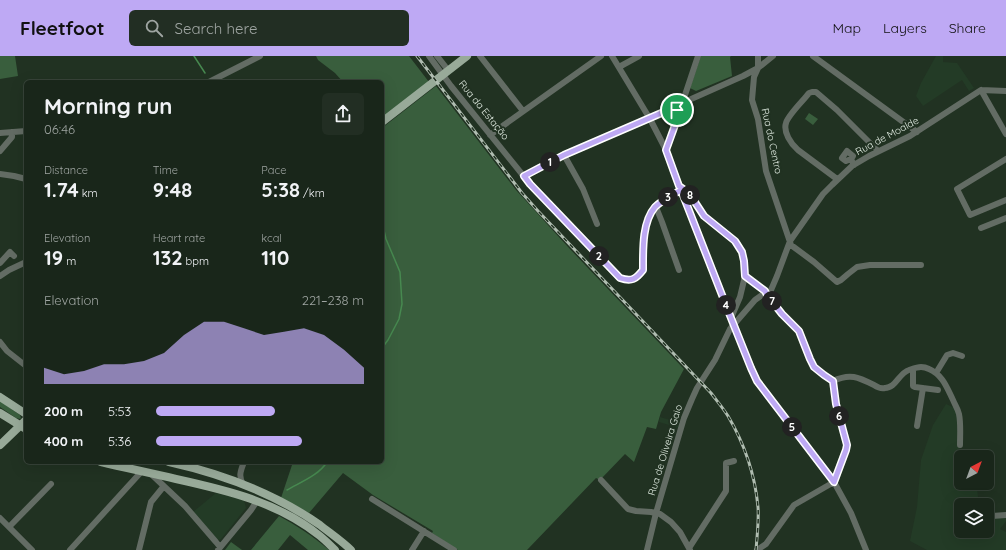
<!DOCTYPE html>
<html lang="en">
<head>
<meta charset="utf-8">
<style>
  body { margin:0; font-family:Quicksand,sans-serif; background:#222e23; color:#f1f3f6; height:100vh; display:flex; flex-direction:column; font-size:15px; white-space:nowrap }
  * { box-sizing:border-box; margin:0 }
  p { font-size:13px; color:#9fa5a2 }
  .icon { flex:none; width:22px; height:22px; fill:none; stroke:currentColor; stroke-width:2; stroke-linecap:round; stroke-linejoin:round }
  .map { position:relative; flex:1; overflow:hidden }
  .details { position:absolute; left:24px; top:24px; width:360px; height:384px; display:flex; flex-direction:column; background:#19261a; border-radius:6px; box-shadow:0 4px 16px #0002,0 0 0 1px #374339 }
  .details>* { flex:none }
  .needle { width:26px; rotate:41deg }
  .buttons { position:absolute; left:954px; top:394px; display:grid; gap:8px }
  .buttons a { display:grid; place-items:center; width:40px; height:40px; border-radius:6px; background:#19261a; box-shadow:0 4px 16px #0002,0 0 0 1px #374339; font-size:20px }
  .pin { position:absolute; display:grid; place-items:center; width:34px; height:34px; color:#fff; margin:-17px; border:2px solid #fff; border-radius:50%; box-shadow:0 1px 4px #0007 }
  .km { position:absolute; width:20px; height:20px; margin:-10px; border-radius:50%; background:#222; color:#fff; font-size:11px; line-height:20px; text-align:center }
  .round { display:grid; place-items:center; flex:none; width:42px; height:42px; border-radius:6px; background:#222e23 }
  .summary { display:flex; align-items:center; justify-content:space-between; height:68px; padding:0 20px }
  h1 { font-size:22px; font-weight:700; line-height:30px }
  .metrics { display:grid; grid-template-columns:repeat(3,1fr); gap:6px; height:68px; padding:4px 20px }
  .metrics div { display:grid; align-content:center }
  .metrics b { font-size:20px; font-weight:700 }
  .metrics small { font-size:11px; font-weight:400 }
  .metrics p { font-size:11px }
  .chart { height:112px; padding:8px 20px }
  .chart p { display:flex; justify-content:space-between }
  .chart svg { width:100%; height:72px; margin-top:4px; fill:#bea9f4; opacity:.7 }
  ul { padding:0 20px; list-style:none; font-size:13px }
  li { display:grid; grid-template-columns:64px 48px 1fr; align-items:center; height:30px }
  li i { height:10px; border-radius:5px; background:#bea9f4 }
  header { display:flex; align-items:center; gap:24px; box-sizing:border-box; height:56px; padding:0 20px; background:#bea9f4; color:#111 }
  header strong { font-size:19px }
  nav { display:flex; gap:22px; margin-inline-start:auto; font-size:14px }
  .search { width:280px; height:36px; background:#222e23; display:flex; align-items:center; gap:10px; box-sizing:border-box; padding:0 14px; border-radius:6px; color:#9fa5a2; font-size:15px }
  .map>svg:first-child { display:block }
</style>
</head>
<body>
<header>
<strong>Fleetfoot</strong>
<div class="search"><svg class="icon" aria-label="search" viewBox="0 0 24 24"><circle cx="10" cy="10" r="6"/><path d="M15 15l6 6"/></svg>Search here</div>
<nav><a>Map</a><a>Layers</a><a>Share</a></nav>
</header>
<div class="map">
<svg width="1006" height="494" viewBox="0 0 1006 494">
  <rect width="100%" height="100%" fill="#213222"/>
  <path fill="#233b26" d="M936,0H943V6L957,7L974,32L969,35L962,24L923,50L916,40L921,27Z
    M946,348L955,352L958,360L959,389L960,395L964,401H961V427H975L977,432L979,449H961V475H987V459L991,461H1006V465L1000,473L1006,476V494H927L910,485L917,451L921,404L933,369Z
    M660,361L680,367L679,372L659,366Z
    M216,437L244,444L246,452L221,483L219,484L217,483L193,456Z"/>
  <path fill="#395e3d" d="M0,0H15L18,20L0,23Z
    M316,0H409L429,26L382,62V26H343L335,17L318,4Z
    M701,0H731L730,1L732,20L696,35L690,32Z
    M436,30L516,134L569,192L684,313L661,356L656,373L647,371L634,406L625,398L600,424L596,422L527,494H458L432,477L433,475L373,439L343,417L309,457L281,442L293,406H382V72Z
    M809,57L818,63L813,69L805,63Z
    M0,345L20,359L21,362L20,363L16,362L0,351Z
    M279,460C297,470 313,480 329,494H308L290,479L278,494H251Z
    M231,486L242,494H225Z"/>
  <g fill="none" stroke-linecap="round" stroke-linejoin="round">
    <path stroke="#478950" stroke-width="1.5" d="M194,0L205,17
      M382,166L386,183L400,216L402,248L399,263L388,284L382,292
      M287,434C301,426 319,419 327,406"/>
    <path stroke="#636c64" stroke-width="6" d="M429,0L451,30L530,128L620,222C632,226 635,223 643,213C643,193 642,168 655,152C661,144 672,139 681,134
      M437,0L448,14
      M480,0L523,55
      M612,0L650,63L666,94L731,262L751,312L757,325L834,426L851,457L866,494
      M758,0V12L754,21L752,44L758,63L766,115L791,189L814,206L837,226L841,224L848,218L857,211L870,209H921
      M813,0L917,76
      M619,11L639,0
      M209,26L260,0
      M981,34L1006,78
      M0,77L26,75
      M490,79L601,0
      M666,94L679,57L684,47L689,44L743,20L758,12L773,0
      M0,95L12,81V76
      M564,99L583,133L597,168
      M851,103L846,105L842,102L847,95L853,100L851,103L854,109
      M1006,103L957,133L970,159L1006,144
      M0,118L14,120L26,123
      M524,120L564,99L673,52L682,45L684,42L698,0
      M837,123L798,94C791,88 783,76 786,67C788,59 804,44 809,37L812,36H816L837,54L878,95
      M681,131L689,137L704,160L735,185L742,196L744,205L745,220L765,235L767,239L782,258L799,275L810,303L814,311L823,319L833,325
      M656,151L662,166L679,214
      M981,172L1006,162
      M0,207L10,196L14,200
      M0,220L9,214L26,206
      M767,239L771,234L777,220L790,185L823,138L832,129L852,110L869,100L910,80L981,34L1006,35
      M731,262L740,241L745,220
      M0,286L7,295L26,310
      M913,313V330L915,331L938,334
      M936,317L947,299L953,297L962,300
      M833,325C850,317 858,321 874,329C877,331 881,333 885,332C896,332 899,317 909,314C912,313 917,311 921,311C923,311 927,312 929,313C943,319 947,332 953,344C955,349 958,353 959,358C961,368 960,379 960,389
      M917,370L923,332
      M150,417L185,450L216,486L220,491
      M601,424L628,453L636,455L651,456L660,458L671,466L680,476L690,494
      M243,428C238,420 241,414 244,406
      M372,443L454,494
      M992,460L1006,459
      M0,462L32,494
      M9,471L51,428
      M689,492L726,435V407L734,405
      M70,494L142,415
      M139,494L151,446L164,430
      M218,494L251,454L257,445
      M412,494L424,475
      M647,494L656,457L684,362L692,343L697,332L715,304L730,273L755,244L762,239H767
      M757,494L766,488L794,449L834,426L846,394L847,389L836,348L833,325"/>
    <path stroke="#98aa99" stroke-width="8" d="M382,66L467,0
      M0,341L26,358
      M0,357L26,373
      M0,389L26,364
      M101,406C126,412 151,417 176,423C226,434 278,446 320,480C325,484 330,489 335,494
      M169,406C223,418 274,437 320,469C330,477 342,485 351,494"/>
    <g stroke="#b0bdb1" stroke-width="3">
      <path id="rail" d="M417,0L522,137L538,155L711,337C717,345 723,352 728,360C744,387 755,419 758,451C759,465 757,480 756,494"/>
    </g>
    <use href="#rail" stroke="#213222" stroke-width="1.5" stroke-dasharray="4.5" stroke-linecap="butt"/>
  </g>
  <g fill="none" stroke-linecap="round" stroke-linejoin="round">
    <g stroke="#fff" stroke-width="8">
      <path id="route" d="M673,52L677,54L679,58L666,94L679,130L689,137L704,160L735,185L742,196L744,205L745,220L765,235L767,239L782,258L799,275L810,303L814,311L824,319L833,325L836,348L847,389L846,394L834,426L757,325L751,312L731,262L681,134C673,139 662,144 655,151C642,166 643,194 643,214C636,223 632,226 620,222L530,128L524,120L564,99Z"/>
    </g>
    <use href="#route" stroke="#bea9f4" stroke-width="5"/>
  </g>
  <g text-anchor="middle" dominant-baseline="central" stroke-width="4" stroke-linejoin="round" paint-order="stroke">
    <g font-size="10" fill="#dee9df" stroke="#213222">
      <text transform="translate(484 54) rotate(51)">Rua da Estação</text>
      <text transform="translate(887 80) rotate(-28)">Rua de Moalde</text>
      <text transform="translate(772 85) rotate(78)">Rua do Centro</text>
      <text transform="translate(665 394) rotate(-73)">Rua de Oliveira Gaio</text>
    </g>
  </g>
</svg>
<div class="buttons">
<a><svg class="needle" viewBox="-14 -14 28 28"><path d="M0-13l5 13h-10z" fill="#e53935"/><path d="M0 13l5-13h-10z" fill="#9fa5a2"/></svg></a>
<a><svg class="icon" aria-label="layers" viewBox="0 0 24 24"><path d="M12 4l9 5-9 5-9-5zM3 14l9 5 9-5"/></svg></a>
</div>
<div class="pin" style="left:677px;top:54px;background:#1e9e55"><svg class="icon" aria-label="arrive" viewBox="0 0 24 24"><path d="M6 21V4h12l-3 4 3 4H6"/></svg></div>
<b class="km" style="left:550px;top:106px">1</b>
<b class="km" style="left:599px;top:200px">2</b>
<b class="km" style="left:668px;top:141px">3</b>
<b class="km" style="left:726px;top:249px">4</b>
<b class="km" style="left:792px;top:371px">5</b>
<b class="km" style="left:839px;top:360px">6</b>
<b class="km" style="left:772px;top:245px">7</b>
<b class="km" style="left:690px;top:139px">8</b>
<section class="details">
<div class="summary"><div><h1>Morning run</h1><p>06:46</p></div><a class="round"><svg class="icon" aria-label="share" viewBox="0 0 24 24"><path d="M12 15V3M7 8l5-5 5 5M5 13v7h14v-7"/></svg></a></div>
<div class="metrics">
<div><p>Distance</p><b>1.74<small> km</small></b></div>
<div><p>Time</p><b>9:48</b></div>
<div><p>Pace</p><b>5:38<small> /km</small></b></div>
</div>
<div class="metrics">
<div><p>Elevation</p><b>19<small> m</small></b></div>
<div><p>Heart rate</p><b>132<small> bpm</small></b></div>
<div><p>kcal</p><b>110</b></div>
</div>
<div class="chart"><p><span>Elevation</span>221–238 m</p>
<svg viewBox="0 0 160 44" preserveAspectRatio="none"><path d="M0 44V34L10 38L20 36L30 32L40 32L50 30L60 25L70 14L80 6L90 6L100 10L110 14L120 12L130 10L140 14L150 23L160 34V44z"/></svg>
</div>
<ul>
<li><b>200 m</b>5:53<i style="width:57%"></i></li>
<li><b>400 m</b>5:36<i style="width:70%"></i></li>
</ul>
</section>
</div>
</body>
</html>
